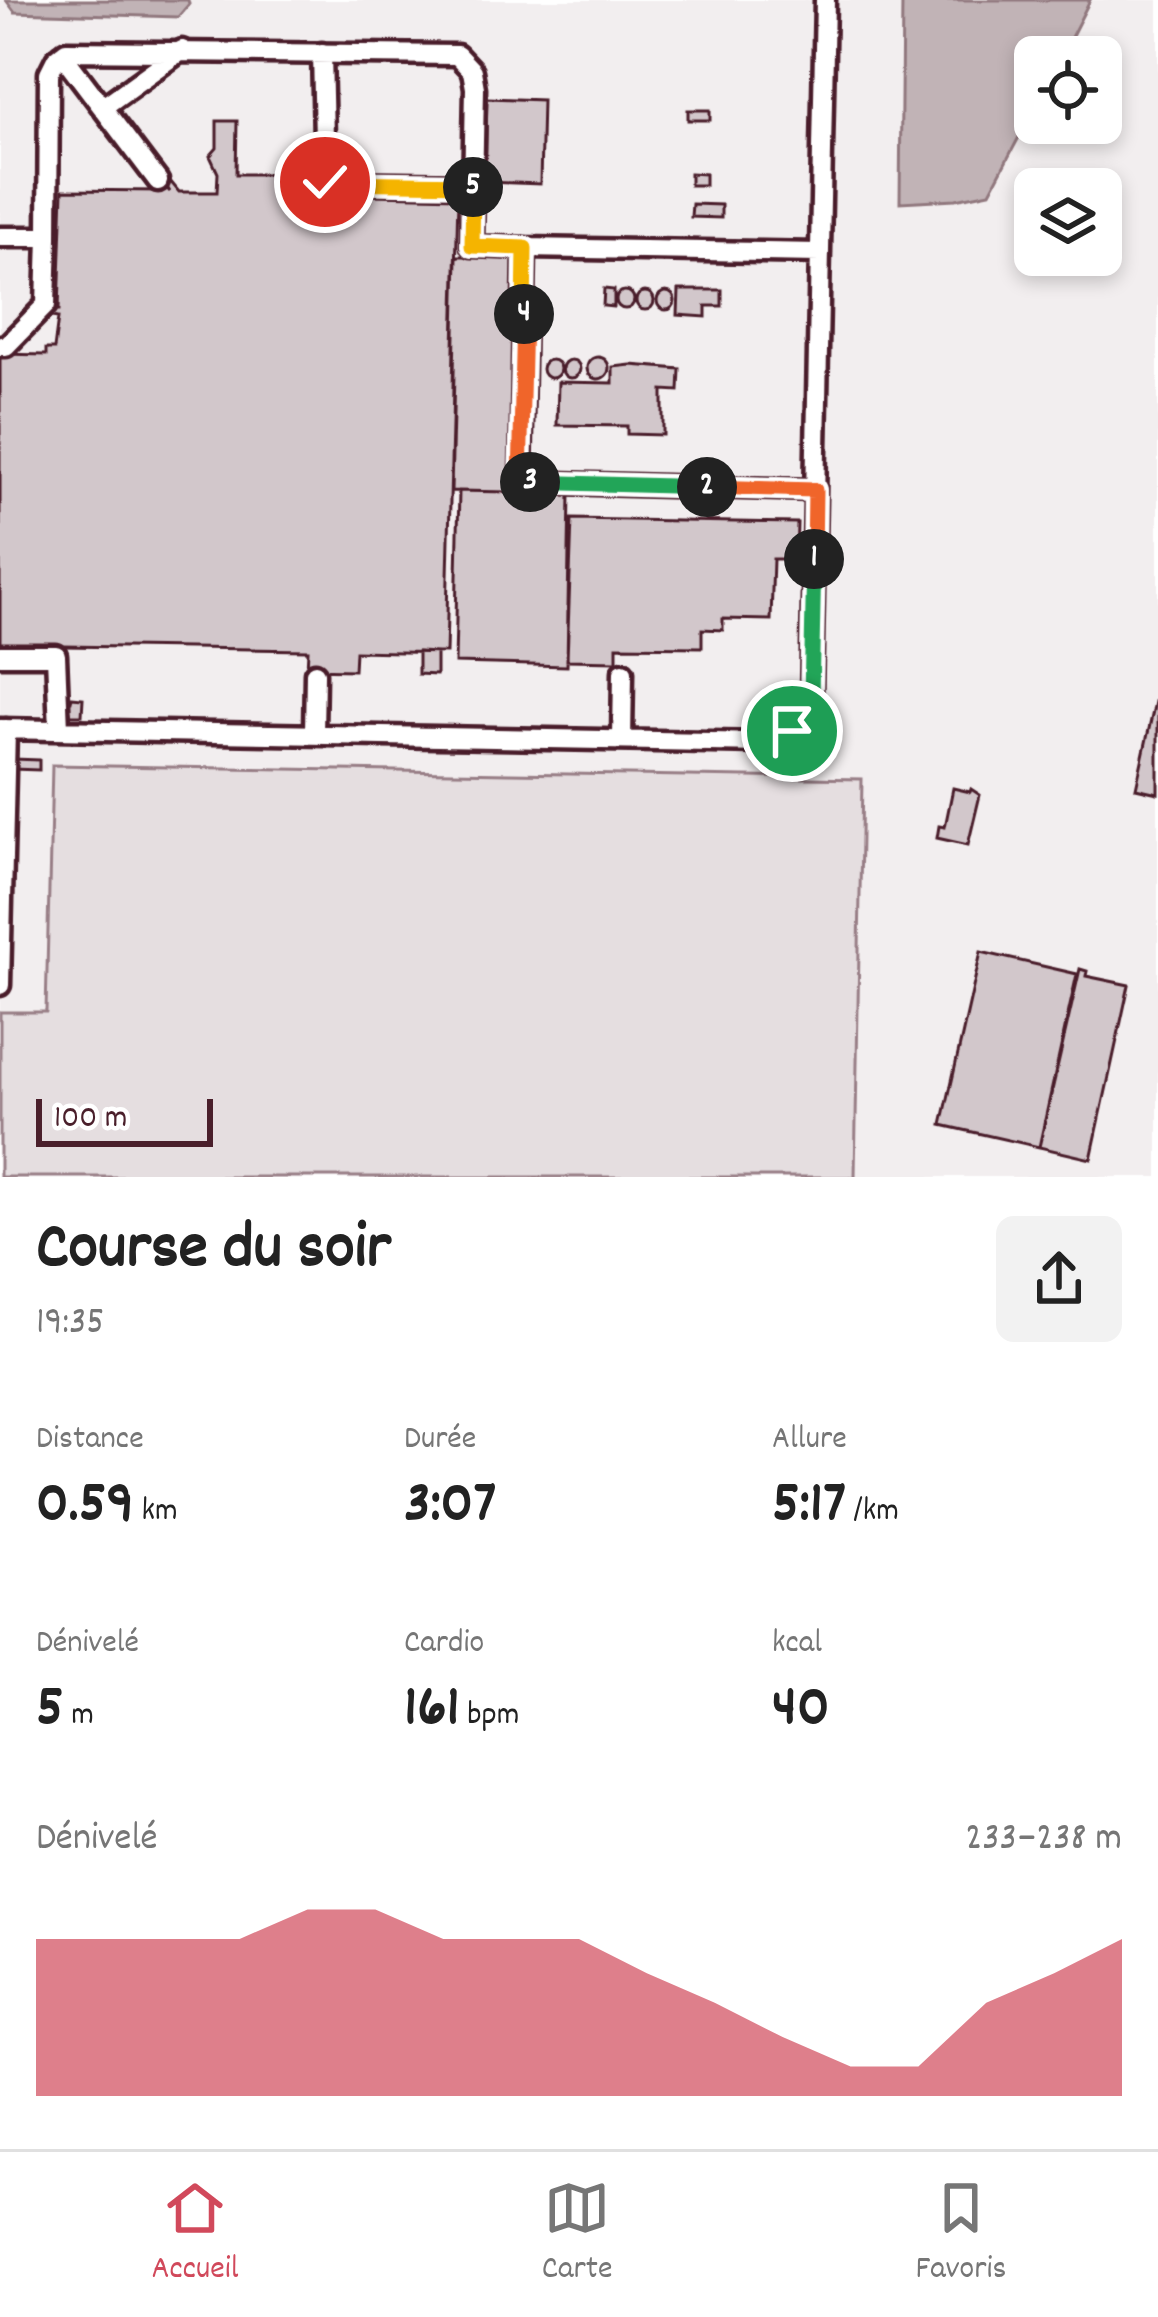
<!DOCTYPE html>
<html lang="fr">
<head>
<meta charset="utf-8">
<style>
  body { margin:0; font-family:Dekko,sans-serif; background:#f2f2f2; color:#222; height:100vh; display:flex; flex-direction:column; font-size:45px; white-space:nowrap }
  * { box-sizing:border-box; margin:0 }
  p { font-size:39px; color:#767676 }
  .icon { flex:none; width:66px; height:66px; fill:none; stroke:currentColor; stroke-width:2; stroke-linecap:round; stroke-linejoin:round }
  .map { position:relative; height:1177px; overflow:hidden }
  .details { display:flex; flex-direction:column; background:#fff; flex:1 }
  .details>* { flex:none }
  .buttons { position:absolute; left:1014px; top:36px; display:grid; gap:24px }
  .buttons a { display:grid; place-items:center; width:108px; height:108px; border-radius:18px; background:#fff; box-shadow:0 6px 18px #0003; font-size:60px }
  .scale { position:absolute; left:36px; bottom:30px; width:177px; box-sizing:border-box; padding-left:12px; border:6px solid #4a1f2b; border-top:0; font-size:33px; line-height:42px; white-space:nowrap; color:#4a1f2b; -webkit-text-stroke:9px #fff; paint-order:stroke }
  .pin { position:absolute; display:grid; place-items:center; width:102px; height:102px; color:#fff; margin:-51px; border:6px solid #fff; border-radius:50%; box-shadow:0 3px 12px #0007 }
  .km { position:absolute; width:60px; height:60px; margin:-30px; border-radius:50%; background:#222; color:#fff; font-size:33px; line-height:60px; text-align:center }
  .round { display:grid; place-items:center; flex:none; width:126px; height:126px; border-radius:18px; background:#f2f2f2 }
  .head { display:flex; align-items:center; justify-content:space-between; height:204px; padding:0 36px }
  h1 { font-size:66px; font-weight:800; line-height:90px }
  .stats { display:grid; grid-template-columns:repeat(3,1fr); gap:18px; height:204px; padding:12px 36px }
  .stats div { display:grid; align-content:center }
  .stats b { font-size:60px; font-weight:800 }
  .stats small { font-size:33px; font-weight:400 }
  .stats p { font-size:33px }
  .chart { height:336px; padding:24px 36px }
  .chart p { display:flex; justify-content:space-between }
  .chart svg { width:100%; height:216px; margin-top:12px; fill:#d1495b; opacity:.7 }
  .tab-bar { display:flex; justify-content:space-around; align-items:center; height:168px; border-top:3px solid #e0e0e0; background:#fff; font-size:33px; color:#767676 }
  .tab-bar a { display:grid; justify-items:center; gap:6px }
  .tab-bar .selected { color:#d1495b }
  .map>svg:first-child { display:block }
</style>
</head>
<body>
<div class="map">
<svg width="1158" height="1177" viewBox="0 0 1158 1177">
  <rect width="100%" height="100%" fill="#fff"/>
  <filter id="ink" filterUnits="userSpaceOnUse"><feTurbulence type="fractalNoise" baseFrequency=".00833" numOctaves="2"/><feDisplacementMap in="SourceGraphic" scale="24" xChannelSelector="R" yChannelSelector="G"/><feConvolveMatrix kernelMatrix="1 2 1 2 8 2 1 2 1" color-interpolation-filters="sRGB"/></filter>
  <g filter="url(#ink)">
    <path fill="#f2eeef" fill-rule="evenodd" d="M0,0H1158V1177H855L862,780L53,765L46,1013L0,1027ZM1035,57H1101V123H1035ZM1035,189H1101V255H1035Z"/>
    <path fill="#e5dee0" stroke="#987e86" stroke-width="3" d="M52,765L862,779L855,1177H0V1012H46Z"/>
    <path fill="#c1b3b6" stroke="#91787e" stroke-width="3" d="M6,0H188L189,4L178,17L15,12Z
      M902,0H1090L1061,57H1035V107L990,192L956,199L900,202Z"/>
    <path fill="#d2c7cb" stroke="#4a1f2b" stroke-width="3" d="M487,98L542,100L540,184L485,182Z
      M688,110H710V120H688Z
      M217,121H237L236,174H271L276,169L280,174H296L295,193L458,197L446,653L355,651L354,670L307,669L308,650L0,645V354L46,355V349H54L58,318L51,317L52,310H59L63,190L160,191L157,186L162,183L170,192L165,184L170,181L179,192H217L218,173L210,156L217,148Z
      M690,173L705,174V185H690Z
      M692,204L721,205V218L691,217Z
      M457,256H515L511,492L451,491Z
      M604,289L614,290V307L603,306Z
      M679,290H722V306H706V317L678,315Z
      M616 300a9 9 0 1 1 18 0a9 9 0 1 1-18 0Z
      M657 301a9 9 0 1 1 18 0a9 9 0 1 1-18 0Z
      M636 301a9 9 0 1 1 18 0a9 9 0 1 1-18 0Z
      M587 368a11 11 0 1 1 22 0a11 11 0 1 1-22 0Z
      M542 369a9 9 0 1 1 18 0a9 9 0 1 1-18 0Z
      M562 369a9 9 0 1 1 18 0a9 9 0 1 1-18 0Z
      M631,365L680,369L679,391L663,390V435L627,434V426L557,425L558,382L613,383V367Z
      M459,491L570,493L567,666L455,663Z
      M572,519L797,523L796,559H773L771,620L723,619V630L702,629V647L617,646V661L567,660Z
      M418,652L436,653V675L418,674Z
      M1158,688V793L1136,788Z
      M72,697L83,698L82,715H71L67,701H71Z
      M13,759L39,760V770L12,769Z
      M953,788L970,792L971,789L980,795L968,845L937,838L939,826L945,827Z
      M981,952L1077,974L1039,1147L942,1125Z
      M1080,969L1087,971L1086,976L1129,985L1091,1159L1039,1147Z"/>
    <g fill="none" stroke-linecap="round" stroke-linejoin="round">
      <g stroke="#4a1f2b" stroke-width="27">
        <path id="minor" d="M322,53L325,182L474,184
          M62,54L158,181
          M103,107L182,50
          M0,237H48L49,73L56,59L66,51L457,55L472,71L475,88L472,246L525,248
          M0,346H6L46,305L48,237
          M815,490L521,482L525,248L820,253
          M0,655H56L59,729
          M0,729L764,743L792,731L811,698L825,0
          M314,734L315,673
          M622,740L623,672
          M0,985L6,729"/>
      </g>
      <use href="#minor" stroke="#fff" stroke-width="18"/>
    </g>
  </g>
  <g fill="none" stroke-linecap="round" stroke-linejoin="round" filter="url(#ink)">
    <g stroke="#fff" stroke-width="24">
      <path id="split-1" d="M792,731L811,698L814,559"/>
    </g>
    <g stroke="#fff" stroke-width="24">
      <path id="split-2" d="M707,487L815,490L814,559"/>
    </g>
    <g stroke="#fff" stroke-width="24">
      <path id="split-3" d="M530,482L707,487"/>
    </g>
    <g stroke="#fff" stroke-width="24">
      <path id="split-4" d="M524,314L520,482H530"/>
    </g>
    <g stroke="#fff" stroke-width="24">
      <path id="split-5" d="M473,187L472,246L525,248L524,314"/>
    </g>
    <g stroke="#fff" stroke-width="24">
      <path id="split-6" d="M325,182L473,184V187"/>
    </g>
    <use href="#split-1" stroke="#22a559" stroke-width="15"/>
    <use href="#split-2" stroke="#f0652b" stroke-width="15"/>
    <use href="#split-3" stroke="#22a559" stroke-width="15"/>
    <use href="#split-4" stroke="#f0652b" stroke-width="15"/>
    <use href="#split-5" stroke="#f5b400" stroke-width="15"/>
    <use href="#split-6" stroke="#f5b400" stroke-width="15"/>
  </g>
</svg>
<div class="buttons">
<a><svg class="icon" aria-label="locate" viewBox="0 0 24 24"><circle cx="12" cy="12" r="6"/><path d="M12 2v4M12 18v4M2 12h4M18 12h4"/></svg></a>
<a><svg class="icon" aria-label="layers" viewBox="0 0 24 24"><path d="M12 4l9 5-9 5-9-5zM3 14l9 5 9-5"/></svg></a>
</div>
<div class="scale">100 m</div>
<div class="pin" style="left:792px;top:731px;background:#1e9e55"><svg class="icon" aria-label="arrive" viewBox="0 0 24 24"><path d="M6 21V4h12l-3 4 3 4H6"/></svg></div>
<div class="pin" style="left:325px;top:182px;background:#d93025"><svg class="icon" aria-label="check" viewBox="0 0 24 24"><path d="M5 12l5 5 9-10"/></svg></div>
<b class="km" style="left:814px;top:559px">1</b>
<b class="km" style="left:707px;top:487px">2</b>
<b class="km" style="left:530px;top:482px">3</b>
<b class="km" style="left:524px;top:314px">4</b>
<b class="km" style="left:473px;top:187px">5</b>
</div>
<section class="details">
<div class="head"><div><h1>Course du soir</h1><p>19:35</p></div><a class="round"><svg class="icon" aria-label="share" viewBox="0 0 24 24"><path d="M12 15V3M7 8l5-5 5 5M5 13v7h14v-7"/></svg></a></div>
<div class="stats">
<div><p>Distance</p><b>0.59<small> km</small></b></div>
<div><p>Durée</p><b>3:07</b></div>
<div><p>Allure</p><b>5:17<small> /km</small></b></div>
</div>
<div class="stats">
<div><p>Dénivelé</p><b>5<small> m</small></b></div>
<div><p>Cardio</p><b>161<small> bpm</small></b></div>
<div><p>kcal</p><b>40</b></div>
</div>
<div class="chart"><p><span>Dénivelé</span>233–238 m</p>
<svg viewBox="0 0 160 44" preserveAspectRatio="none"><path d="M0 44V12L10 12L20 12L30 12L40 6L50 6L60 12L70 12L80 12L90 19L100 25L110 32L120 38L130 38L140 25L150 19L160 12V44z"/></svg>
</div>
</section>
<nav class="tab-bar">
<a class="selected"><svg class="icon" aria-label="home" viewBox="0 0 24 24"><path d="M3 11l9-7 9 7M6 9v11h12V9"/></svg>Accueil</a>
<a><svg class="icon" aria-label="map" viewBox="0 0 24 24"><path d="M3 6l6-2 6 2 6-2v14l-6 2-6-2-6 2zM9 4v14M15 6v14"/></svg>Carte</a>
<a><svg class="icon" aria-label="saved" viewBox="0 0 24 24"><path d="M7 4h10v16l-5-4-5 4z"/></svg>Favoris</a>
</nav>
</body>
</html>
